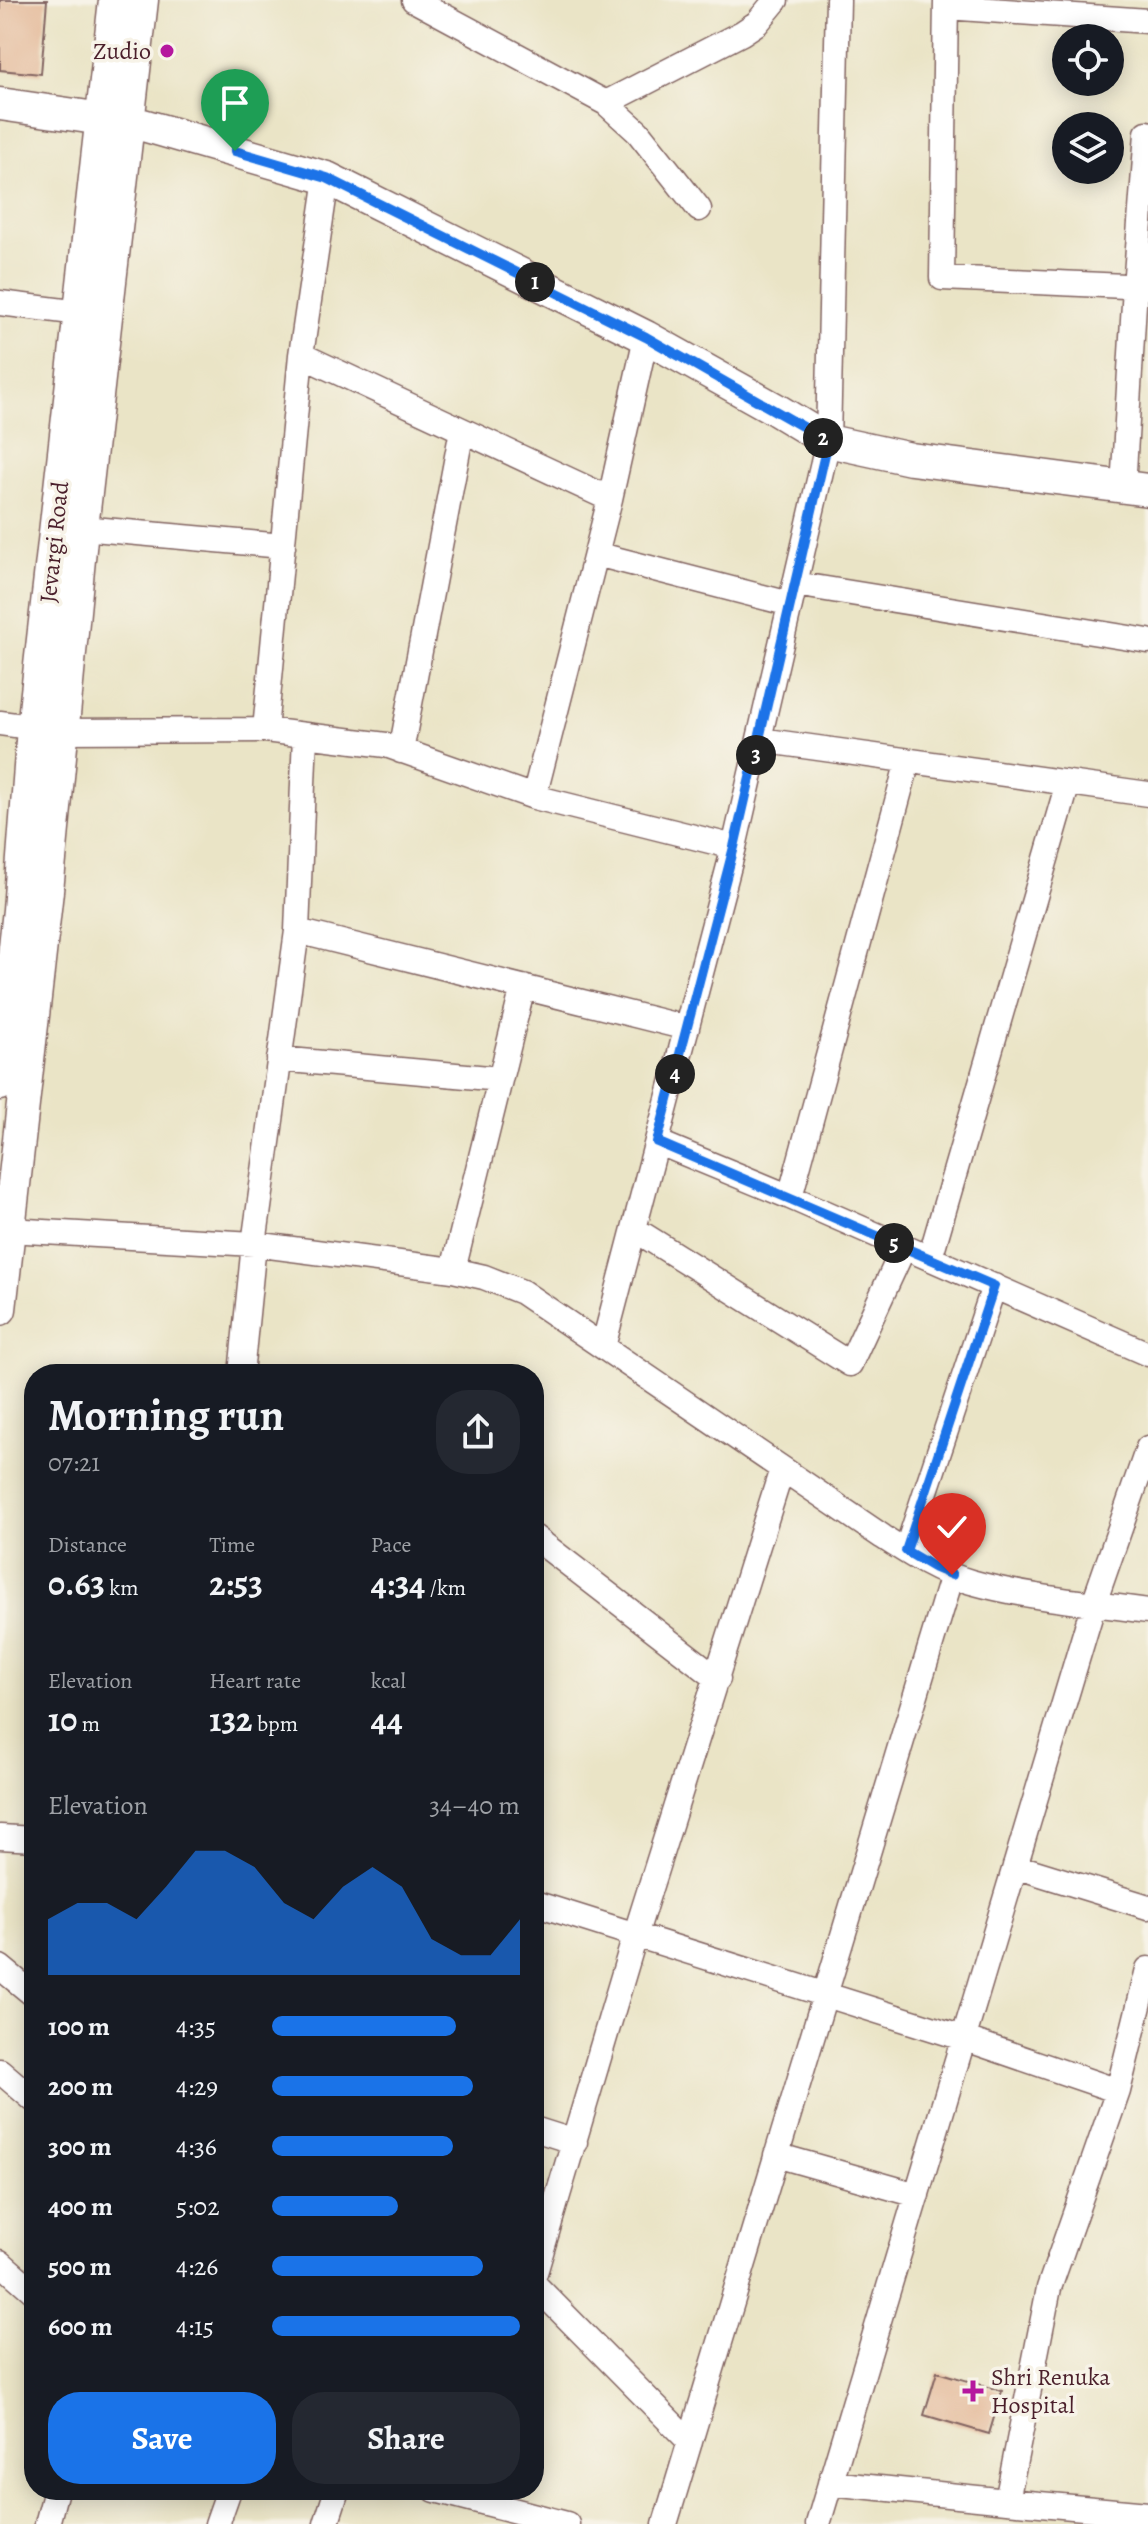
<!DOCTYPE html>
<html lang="en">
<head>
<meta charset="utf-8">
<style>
  body { margin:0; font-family:Alegreya,serif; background:#242831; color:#f1f3f6; height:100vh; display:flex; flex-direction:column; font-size:30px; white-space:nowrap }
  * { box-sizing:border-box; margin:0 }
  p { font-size:26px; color:#9ea1a6 }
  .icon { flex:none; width:44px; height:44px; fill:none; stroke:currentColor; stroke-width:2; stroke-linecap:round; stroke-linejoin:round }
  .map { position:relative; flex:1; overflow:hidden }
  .drawer { position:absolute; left:24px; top:1364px; width:520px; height:1136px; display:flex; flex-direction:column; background:#171b24; border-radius:32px; box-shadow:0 4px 20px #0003 }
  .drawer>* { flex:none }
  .fabs { position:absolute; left:1052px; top:24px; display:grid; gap:16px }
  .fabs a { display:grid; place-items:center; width:72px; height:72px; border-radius:50%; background:#171b24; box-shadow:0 4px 20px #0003; font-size:40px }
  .pin { position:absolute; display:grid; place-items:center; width:68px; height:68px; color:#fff; margin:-82px -34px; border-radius:50% 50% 50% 0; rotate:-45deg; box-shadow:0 0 8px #0007 }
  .pin .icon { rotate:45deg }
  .km { position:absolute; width:40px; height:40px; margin:-20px; border-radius:50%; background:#222; color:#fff; font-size:22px; line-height:40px; text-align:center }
  .round { display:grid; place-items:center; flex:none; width:84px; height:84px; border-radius:32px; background:#242831 }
  .headline { display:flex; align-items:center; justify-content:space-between; height:136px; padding:0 24px }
  h1 { font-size:44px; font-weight:700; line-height:60px }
  .figures { display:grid; grid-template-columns:repeat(3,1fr); gap:12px; height:136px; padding:8px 24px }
  .figures div { display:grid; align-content:center }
  .figures b { font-size:34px; font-weight:700 }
  .figures small { font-size:22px; font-weight:400 }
  .figures p { font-size:22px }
  .chart { height:224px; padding:16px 24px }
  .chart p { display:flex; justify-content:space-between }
  .chart svg { width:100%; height:144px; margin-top:8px; fill:#1a73e8; opacity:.7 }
  .primary-button { display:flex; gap:16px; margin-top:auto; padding:16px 24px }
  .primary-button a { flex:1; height:92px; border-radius:32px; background:#1a73e8; color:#fff; font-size:32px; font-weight:700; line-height:92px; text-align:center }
  .primary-button a+a { background:#242831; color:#f1f3f6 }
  ul { padding:0 24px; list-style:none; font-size:26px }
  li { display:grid; grid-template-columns:128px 96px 1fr; align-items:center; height:60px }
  li i { height:20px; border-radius:10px; background:#1a73e8 }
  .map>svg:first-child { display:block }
</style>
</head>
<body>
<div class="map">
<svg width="1148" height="2524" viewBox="0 0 1148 2524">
  <rect width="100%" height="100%" fill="#f7f3e8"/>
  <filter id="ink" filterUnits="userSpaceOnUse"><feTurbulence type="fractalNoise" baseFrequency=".0125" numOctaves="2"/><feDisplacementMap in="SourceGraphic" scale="16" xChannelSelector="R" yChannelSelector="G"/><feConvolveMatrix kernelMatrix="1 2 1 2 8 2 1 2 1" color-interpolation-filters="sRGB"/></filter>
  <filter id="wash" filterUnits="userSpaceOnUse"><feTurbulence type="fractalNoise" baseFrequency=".006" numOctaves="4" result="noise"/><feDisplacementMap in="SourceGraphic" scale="32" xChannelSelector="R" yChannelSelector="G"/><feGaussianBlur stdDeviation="1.8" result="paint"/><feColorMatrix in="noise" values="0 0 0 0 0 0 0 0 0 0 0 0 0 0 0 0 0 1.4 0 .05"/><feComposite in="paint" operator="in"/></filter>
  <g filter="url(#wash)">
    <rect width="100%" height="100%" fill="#eae4c6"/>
    <g id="blocks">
      <path fill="#e4b999" d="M0,0H47L41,74L0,70Z
        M937,2372L1002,2391L989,2434L924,2415Z"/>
    </g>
  </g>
  <g filter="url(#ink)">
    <use href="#blocks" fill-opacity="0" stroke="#826461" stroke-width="2"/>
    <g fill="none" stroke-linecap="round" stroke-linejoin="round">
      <g stroke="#826461" stroke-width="27">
        <path id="street" d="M414,0L606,103L638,132L699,209
          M946,0L942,278L1148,287
          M946,7L1148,21
          M606,103L742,33L757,23L776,0
          M0,303L80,313
          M301,355L610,499
          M1123,488L1135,287L1147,133
          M82,528L283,546
          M596,554L790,604
          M795,584L1148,641
          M0,723L61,731L265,730L386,745L534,797L610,499L646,337
          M265,730L301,355L327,178
          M760,740L1148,794
          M401,751L462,430
          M534,797L734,847
          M297,931L687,1028
          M279,1059L500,1079
          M657,1142L790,1197L908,761
          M790,1197L1148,1354
          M634,1229L850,1364L904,1247
          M9,1230L254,1244L453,1270L484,1277L522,1292L883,1537C911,1555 939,1573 971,1582C1028,1598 1090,1603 1148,1611
          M930,1258L1068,783
          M453,1270L523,987
          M603,1347L734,847L828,441L838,0
          M241,1374L254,1244L297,931L305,735
          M534,1537L718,1679
          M906,1551L994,1286
          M0,1837L34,1839
          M1015,1866L1148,1907
          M534,1903L963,2038L1118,2091
          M0,1967L34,1995
          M0,2071L34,2100
          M534,2129L575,2142
          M776,2155L917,2195
          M0,2262L34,2292
          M534,2276L635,1936L782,1469
          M534,2284L690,2442
          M830,2483L1007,2501L1049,2288L1118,2091L1148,1969
          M435,2490L567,2524
          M1007,2501L1148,2514
          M47,2524L56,2490
          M217,2524L229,2490
          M326,2524L337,2490
          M665,2524L952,1575
          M818,2524L1094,1603L1148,1448"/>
      </g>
      <g stroke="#826461" stroke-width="35">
        <path id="secondary" d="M0,104L143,125L327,178L646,337L775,409L828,441L911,459L1148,490
          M0,1084L19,910L33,728L115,0
          M0,1309L47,891L82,528L142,0"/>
      </g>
      <use href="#street" stroke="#fff" stroke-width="24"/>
      <use href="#secondary" stroke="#fff" stroke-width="32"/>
    </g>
  </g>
  <g fill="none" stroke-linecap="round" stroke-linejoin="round" filter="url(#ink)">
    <g stroke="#fff" stroke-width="16">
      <path id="route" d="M235,151L327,178L646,337L828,441L734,847L657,1142L994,1286L906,1551L935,1568L952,1575"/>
    </g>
    <use href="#route" stroke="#1a73e8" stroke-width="10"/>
  </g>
  <g fill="#b5179e" stroke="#f7f3e8" stroke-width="3">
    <circle cx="167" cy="51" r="8"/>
    <path d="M969 2379h8v8h8v8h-8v8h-8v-8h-8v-8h8z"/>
  </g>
  <g text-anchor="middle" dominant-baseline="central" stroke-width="7" stroke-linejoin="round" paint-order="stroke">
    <g font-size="24" fill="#4a1f2b" stroke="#f7f3e8" text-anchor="end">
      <text x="151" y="51">Zudio</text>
      <text x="991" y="2377" text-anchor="start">Shri Renuka<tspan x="991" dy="28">Hospital</tspan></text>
    </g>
    <g font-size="24" fill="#4a1f2b" stroke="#f7f3e8">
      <text transform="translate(54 542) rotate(-84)">Jevargi Road</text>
    </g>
  </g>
</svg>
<div class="fabs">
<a><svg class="icon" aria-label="locate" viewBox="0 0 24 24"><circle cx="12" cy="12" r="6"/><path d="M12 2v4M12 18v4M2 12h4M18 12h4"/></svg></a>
<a><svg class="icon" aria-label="layers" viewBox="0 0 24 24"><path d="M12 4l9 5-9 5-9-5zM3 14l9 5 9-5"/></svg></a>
</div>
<div class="pin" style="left:235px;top:151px;background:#1e9e55"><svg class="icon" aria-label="arrive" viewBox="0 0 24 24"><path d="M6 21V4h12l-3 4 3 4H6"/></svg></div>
<div class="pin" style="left:952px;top:1575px;background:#d93025"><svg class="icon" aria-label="check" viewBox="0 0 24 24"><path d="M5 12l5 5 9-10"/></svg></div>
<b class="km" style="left:535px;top:282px">1</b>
<b class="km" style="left:823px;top:438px">2</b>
<b class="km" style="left:756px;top:755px">3</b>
<b class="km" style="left:675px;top:1074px">4</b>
<b class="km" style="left:894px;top:1243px">5</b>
<section class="drawer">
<div class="headline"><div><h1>Morning run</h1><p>07:21</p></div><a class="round"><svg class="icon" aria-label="share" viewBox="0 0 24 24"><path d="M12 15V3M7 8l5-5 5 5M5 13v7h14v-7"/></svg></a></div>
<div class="figures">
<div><p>Distance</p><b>0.63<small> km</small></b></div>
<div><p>Time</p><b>2:53</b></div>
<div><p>Pace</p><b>4:34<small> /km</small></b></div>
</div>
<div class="figures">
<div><p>Elevation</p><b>10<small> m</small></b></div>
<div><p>Heart rate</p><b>132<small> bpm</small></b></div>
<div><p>kcal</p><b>44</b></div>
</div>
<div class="chart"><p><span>Elevation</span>34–40 m</p>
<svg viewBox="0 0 160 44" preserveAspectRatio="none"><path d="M0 44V27L10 22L20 22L30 27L40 17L50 6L60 6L70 11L80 22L90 27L100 17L110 11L120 17L130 33L140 38L150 38L160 27V44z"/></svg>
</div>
<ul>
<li><b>100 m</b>4:35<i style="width:74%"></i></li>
<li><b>200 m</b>4:29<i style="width:81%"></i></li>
<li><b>300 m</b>4:36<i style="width:73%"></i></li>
<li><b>400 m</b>5:02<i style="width:51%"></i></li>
<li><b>500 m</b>4:26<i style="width:85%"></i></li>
<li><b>600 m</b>4:15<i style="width:100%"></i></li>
</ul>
<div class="primary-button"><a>Save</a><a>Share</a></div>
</section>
</div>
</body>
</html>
